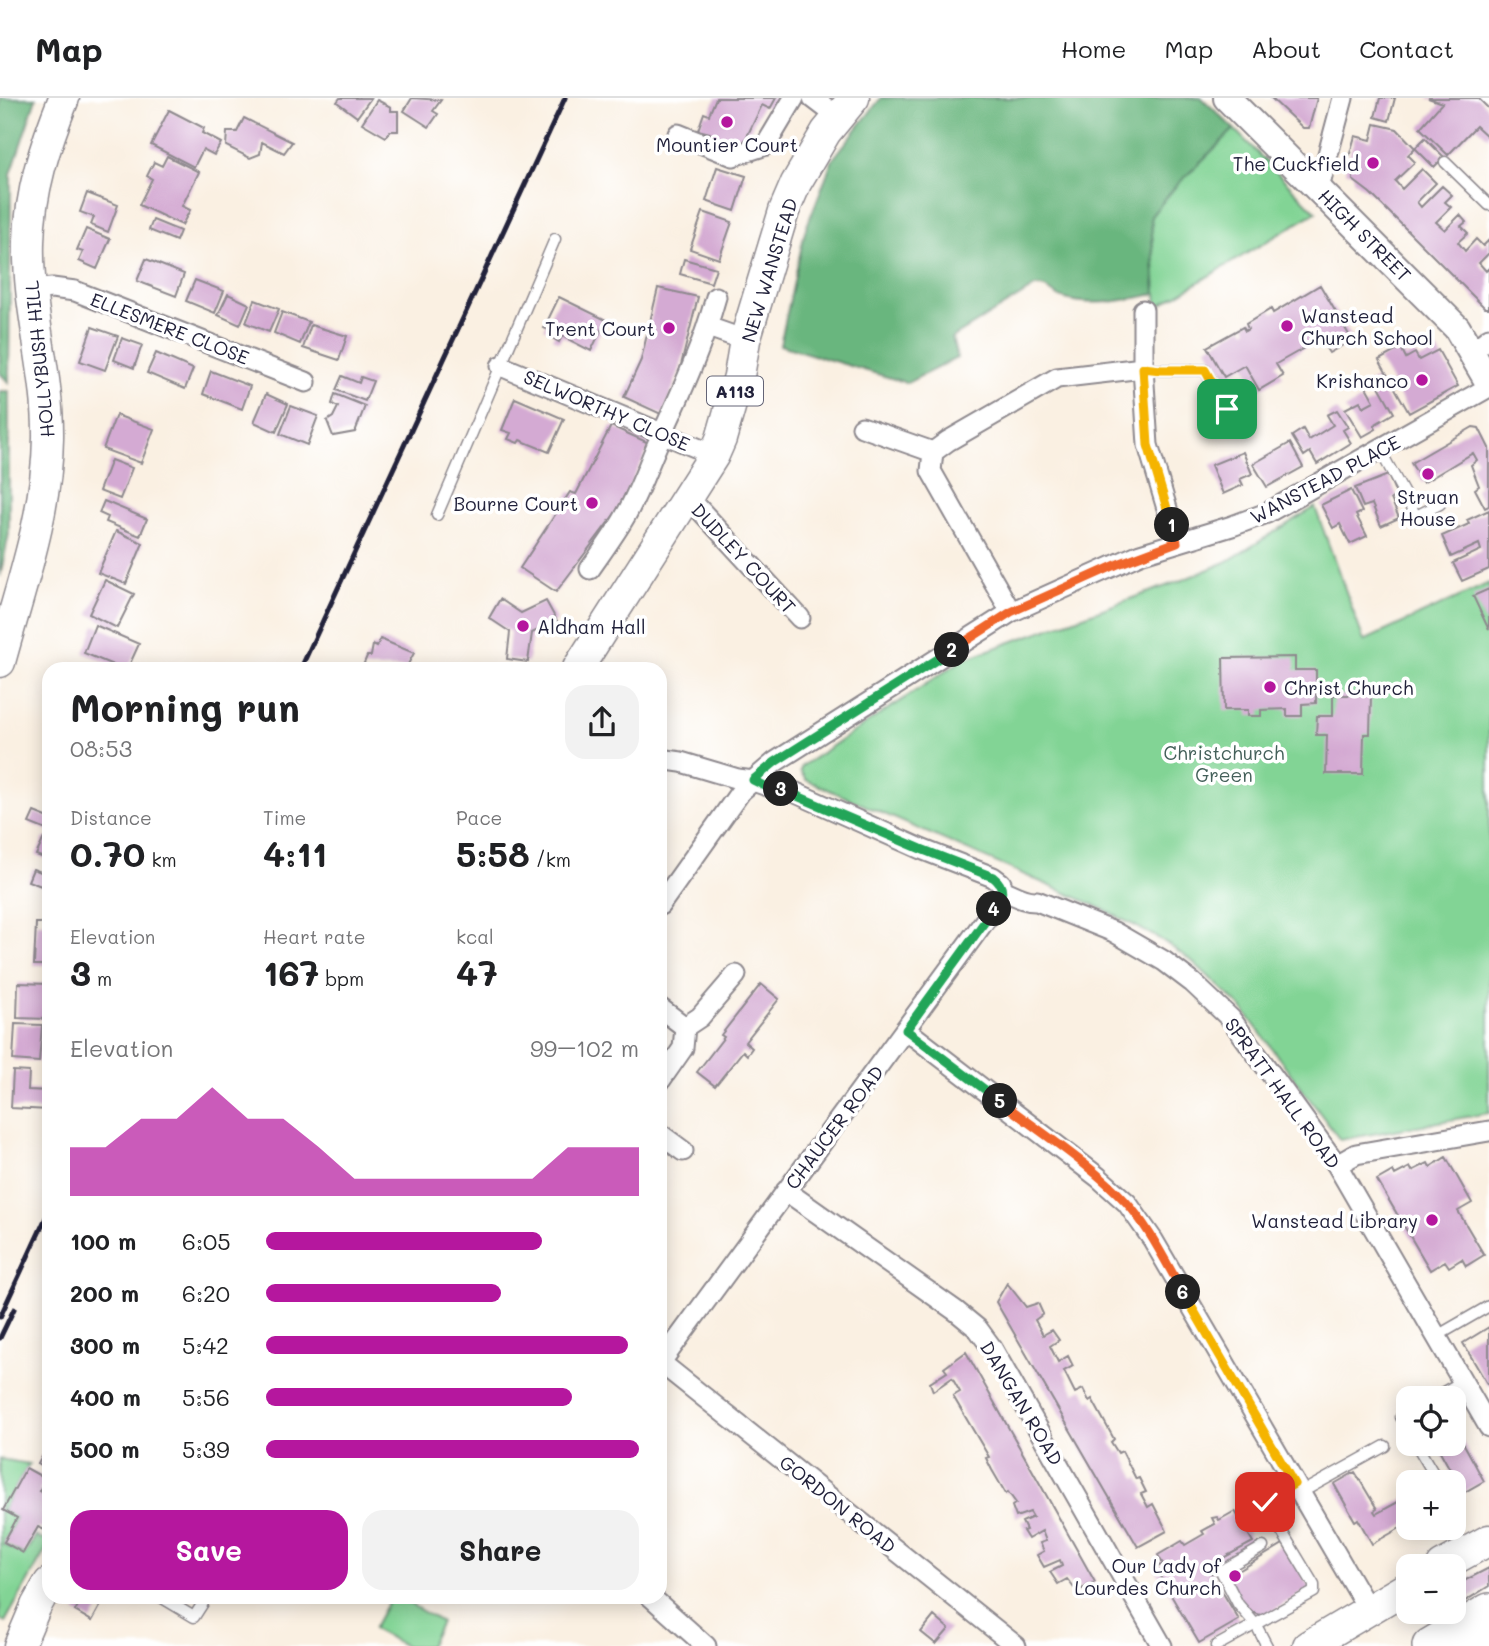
<!DOCTYPE html>
<html lang="en">
<head>
<meta charset="utf-8">
<style>
  body { margin:0; font-family:Mali,sans-serif; background:#f2f2f2; color:#202124; height:100vh; display:flex; flex-direction:column; font-size:26px; white-space:nowrap }
  * { box-sizing:border-box; margin:0 }
  p { font-size:23px; color:#757577 }
  .icon { flex:none; width:38px; height:38px; fill:none; stroke:currentColor; stroke-width:2; stroke-linecap:round; stroke-linejoin:round }
  .map { position:relative; flex:1; overflow:hidden }
  .drawer { position:absolute; left:42px; top:564px; width:625px; height:942px; display:flex; flex-direction:column; background:#fff; border-radius:21px; box-shadow:0 4px 18px #0003 }
  .drawer>* { flex:none }
  .buttons { position:absolute; left:1396px; top:1288px; display:grid; gap:14px }
  .buttons a { display:grid; place-items:center; width:70px; height:70px; border-radius:14px; background:#fff; box-shadow:0 4px 18px #0003; font-size:35px }
  .pin { position:absolute; display:grid; place-items:center; width:60px; height:60px; color:#fff; margin:-30px; border-radius:14px; box-shadow:0 4px 10px #0006 }
  .km { position:absolute; width:35px; height:35px; margin:-18px; border-radius:50%; background:#222; color:#fff; font-size:19px; line-height:35px; text-align:center }
  .round { display:grid; place-items:center; flex:none; width:74px; height:74px; border-radius:21px; background:#f2f2f2 }
  .overview { display:flex; align-items:center; justify-content:space-between; height:119px; padding:0 28px }
  h1 { font-size:38px; font-weight:700; line-height:52px }
  .metrics { display:grid; grid-template-columns:repeat(3,1fr); gap:10px; height:119px; padding:7px 28px }
  .metrics div { display:grid; align-content:center }
  .metrics b { font-size:35px; font-weight:700 }
  .metrics small { font-size:19px; font-weight:400 }
  .metrics p { font-size:19px }
  .chart { height:196px; padding:14px 28px }
  .chart p { display:flex; justify-content:space-between }
  .chart svg { width:100%; height:126px; margin-top:7px; fill:#b5179e; opacity:.7 }
  .cta { display:flex; gap:14px; margin-top:auto; padding:14px 28px }
  .cta a { flex:1; height:80px; border-radius:21px; background:#b5179e; color:#fff; font-size:28px; font-weight:700; line-height:80px; text-align:center }
  .cta a+a { background:#f2f2f2; color:#202124 }
  ul { padding:0 28px; list-style:none; font-size:23px }
  li { display:grid; grid-template-columns:112px 84px 1fr; align-items:center; height:52px }
  li i { height:18px; border-radius:9px; background:#b5179e }
  header { display:flex; align-items:center; gap:42px; box-sizing:border-box; height:98px; padding:0 35px; background:#fff; border-bottom:2px solid #e0e0e0 }
  header strong { font-size:33px }
  nav { display:flex; gap:38px; margin-inline-start:auto; font-size:24px }
  .map>svg:first-child { display:block }
</style>
</head>
<body>
<header>
<strong>Map</strong>
<nav><a>Home</a><a>Map</a><a>About</a><a>Contact</a></nav>
</header>
<div class="map">
<svg width="1489" height="1548" viewBox="0 0 1489 1548">
  <rect width="100%" height="100%" fill="#fff"/>
  <filter id="ink" filterUnits="userSpaceOnUse"><feTurbulence type="fractalNoise" baseFrequency=".0143" numOctaves="2"/><feDisplacementMap in="SourceGraphic" scale="14" xChannelSelector="R" yChannelSelector="G"/><feConvolveMatrix kernelMatrix="1 2 1 2 8 2 1 2 1" color-interpolation-filters="sRGB"/></filter>
  <filter id="wash" filterUnits="userSpaceOnUse"><feTurbulence type="fractalNoise" baseFrequency=".00686" numOctaves="4" result="noise"/><feDisplacementMap in="SourceGraphic" scale="28" xChannelSelector="R" yChannelSelector="G"/><feGaussianBlur stdDeviation="1.57" result="paint"/><feColorMatrix in="noise" values="0 0 0 0 0 0 0 0 0 0 0 0 0 0 0 0 0 1.4 0 .05"/><feComposite in="paint" operator="in"/></filter>
  <g filter="url(#wash)">
    <rect width="100%" height="100%" fill="#faf0e2"/>
    <path fill="#82d495" stroke="#527b68" stroke-width="2" d="M1234,31L1316,114L1157,209L1151,118L1174,90Z
      M1315,409L1364,543L1489,485V1015L1340,1042L1241,909L1192,863L1160,841L1101,810L806,682L800,673L802,668L964,561L1180,483L1226,464Z
      M0,1361L29,1366L3,1412L17,1420L3,1446L24,1457L36,1438L42,1442L47,1441L49,1436V1446L5,1524L0,1522Z
      M391,1498H396L441,1524L429,1548H405L373,1531Z"/>
    <path fill="#69b67e" stroke="#466c5c" stroke-width="2" d="M0,0H36L11,76L9,285L0,275Z
      M881,0H1202L1234,31L1174,90L1151,118L1155,196C1126,202 1095,209 1065,201C1054,198 1047,187 1035,189L952,240L957,260L907,285L780,247L805,133L833,61Z
      M0,293H9V436L0,479Z"/>
    <g id="blocks">
      <path fill="#d4aad3" d="M340,0H371L357,19L337,4Z
        M412,0L441,2L433,13L438,16L429,29L404,13Z
        M716,0H776L770,11L762,7L740,53L708,42L710,35L698,32L704,15L709,17Z
        M1271,0H1317L1309,30H1303Z
        M1380,0H1395L1389,23L1375,19Z
        M1428,0H1478L1489,11V40L1476,28L1448,57L1420,30L1442,5Z
        M377,2L391,9V13H398V33H390L386,39L362,25Z
        M169,12L204,30L202,35L221,45L214,57L203,51L194,69L151,47Z
        M244,20L292,44L284,55L262,44L260,56L250,60L226,48L227,34H237Z
        M1375,26L1397,31L1415,50L1425,40L1444,59L1434,69L1415,50L1408,57L1415,64L1395,83L1402,91L1422,71L1436,85L1417,104L1421,109L1442,88L1452,97L1445,104L1451,109L1436,124L1445,132L1460,117L1466,124L1461,128L1468,135L1458,144L1465,153L1476,141L1483,148L1489,142V155L1479,165L1486,173L1489,170V210H1485L1370,95L1353,82V75L1345,73L1355,38L1371,42Z
        M167,58L199,74L182,108L190,112L182,127L139,107L152,81L147,78L154,64L162,68Z
        M717,69L746,78L735,113L706,103Z
        M87,95L118,107L108,134L91,127L94,119L80,114Z
        M703,114L732,124L719,161L690,151Z
        M153,122L180,133L176,143L149,132Z
        M86,131L110,141L97,171L79,163L83,154L77,152Z
        M146,161L184,176L176,198L137,183Z
        M684,161L716,170L711,185L680,176Z
        M195,182L224,193L215,215L186,203Z
        M1320,187L1352,242L1329,255L1320,241L1276,266L1283,278L1259,292L1245,267L1224,279L1207,249L1243,229L1245,233L1248,231L1246,226L1271,211L1273,215Z
        M658,190L698,199L680,271L663,317L624,299L641,262Z
        M228,196L249,206L240,227L218,217Z
        M559,199L606,222L591,253L562,238L559,244L552,240L555,235L544,230Z
        M255,202L279,211L269,234L246,225Z
        M282,214L309,224L300,246L274,235Z
        M311,227L347,238L339,262L303,250Z
        M92,229L118,238L105,272L80,263Z
        M122,240L142,247L134,270L114,262Z
        M1401,250L1406,260L1415,255L1419,262L1438,252L1458,288L1409,315L1379,262Z
        M156,255L193,271L185,291L147,275Z
        M211,273L250,288L242,311L203,296Z
        M342,278L359,285L361,279L373,283L365,303L336,292Z
        M1375,281L1394,315L1374,327L1376,331L1362,339L1345,311L1360,303L1363,309L1374,303L1365,287Z
        M266,296L288,306L276,334L254,324Z
        M335,296L365,308L355,334L333,338L327,323L333,319L338,309L332,306Z
        M515,300L564,321L549,354L520,342L518,345L508,341L511,335L502,332Z
        M291,308L318,318L307,347L280,336Z
        M1337,312L1348,329L1343,332L1351,345L1317,366L1310,354L1304,358L1292,338L1303,331L1309,342L1333,327L1327,317Z
        M116,317L154,331L141,365L103,351Z
        M611,328L651,346L616,414L556,494L520,470L570,394L576,396Z
        M1473,329L1479,330L1489,350V408L1485,410L1475,391L1479,388L1471,367L1477,362L1473,355L1423,385L1411,365Z
        M1290,345L1303,369L1267,389L1253,366Z
        M1243,354L1252,376L1240,381L1243,387L1223,396L1211,367Z
        M111,362L132,370L120,401L99,393Z
        M1388,377L1397,398L1391,401L1399,420L1381,428L1372,406L1363,409L1355,390Z
        M1351,392L1362,414L1356,417L1367,438L1350,446L1340,426L1333,430L1321,407Z
        M104,403L147,421L140,438L106,424L108,419L99,415Z
        M1489,412V471L1462,483L1453,465L1481,452L1479,446L1451,459L1442,438L1469,426L1467,422Z
        M116,433L143,445L126,486L98,475Z
        M105,482L134,496L117,530L89,516Z
        M1489,491V532L1473,498Z
        M500,501L521,515L546,503L557,523L532,535L528,564L507,561L510,534L489,520Z
        M95,527L139,546L128,570H120L84,555Z
        M380,541L414,555L406,570H362L367,558H371L373,547L377,549Z
        M1295,559V572H1316V605L1302,606V618H1287V611L1261,612V618H1248V612H1224L1223,560Z
        M1333,597H1371L1370,636H1364L1363,676H1326L1327,637H1316L1317,618H1333Z
        M34,714L49,720V733L29,725Z
        M44,740L49,742V762L36,757Z
        M33,771L49,777V791L28,783Z
        M36,825H49V867H34Z
        M18,885L49,886V921L17,920Z
        M761,886L779,901L745,944L752,950L747,957L743,953L715,988L697,974L724,939L721,937Z
        M15,926L42,927L39,964L13,962Z
        M13,973L29,974L28,992L49,993V1012L11,1010Z
        M1446,1059L1472,1105L1458,1113L1484,1157L1466,1168L1462,1161L1449,1169L1445,1163L1430,1172L1377,1082L1393,1073L1395,1077L1410,1069L1412,1073L1428,1065L1430,1069Z
        M1007,1185L1026,1209L1038,1205L1043,1216L1035,1222L1043,1237L1052,1232L1059,1242L1050,1248L1058,1264L1068,1258L1073,1268L1064,1273L1075,1295L1083,1291L1089,1303L1092,1301L1114,1341L1111,1344L1118,1355L1122,1353L1136,1381L1139,1380L1146,1394L1141,1396L1148,1409L1153,1406L1167,1433L1138,1449L996,1204Z
        M1489,1229V1289L1463,1245Z
        M966,1254L1095,1484L1082,1491L1079,1489L1074,1490L1067,1481L1058,1486L1050,1474L1062,1468L1060,1462L1044,1469L1037,1457L1044,1453L1040,1445L1046,1443L1042,1433L1028,1441L1023,1433L1026,1432L1022,1424L1033,1419L1030,1414L1016,1419L1012,1408L1016,1405L1008,1394L1006,1396L992,1372L986,1360L989,1359L953,1298L960,1294L952,1280L933,1293L930,1285L947,1274L944,1270Z
        M1454,1328L1484,1383L1454,1400V1384H1430L1451,1373L1436,1346H1454Z
        M49,1346V1372L38,1366Z
        M26,1370L46,1381L39,1393L49,1398V1429L47,1433L38,1429L23,1455L4,1444L17,1420L3,1412Z
        M1355,1374L1377,1411L1374,1413L1376,1416L1409,1398V1425L1372,1446L1358,1421L1355,1423L1334,1386Z
        M1235,1413L1253,1444L1219,1462L1223,1468L1211,1475L1239,1522L1199,1545L1155,1470L1163,1466L1158,1457L1182,1443L1185,1447L1204,1436L1202,1433L1215,1426L1212,1420L1217,1419L1219,1422Z
        M1283,1446L1310,1490L1264,1518L1251,1514L1249,1516L1227,1480Z
        M1489,1470V1488L1454,1510V1488Z
        M83,1498H106L92,1523L75,1513Z
        M934,1518L949,1531L936,1546L921,1534Z"/>
    </g>
  </g>
  <g filter="url(#ink)">
    <use href="#blocks" fill-opacity="0" stroke="#8e898e" stroke-width="2"/>
    <g fill="none" stroke-linecap="round" stroke-linejoin="round">
      <g stroke="#8e898e" stroke-width="13">
        <path id="lane" d="M1445,64L1489,107
          M1143,270L1161,272H1205L1227,311
          M1380,352L1416,418L1440,406
          M437,417L555,141
          M1437,1238L1489,1208
          M1433,1300L1463,1283
          M1409,1314L1401,1319L1409,1332
          M1416,1346L1432,1373
          M1300,1395L1385,1348
          M1263,1449L1221,1473L1238,1506L1256,1527L1267,1548
          M159,1498L194,1519L203,1505
          M1216,1548L1314,1494V1487L1264,1404L1294,1386"/>
      </g>
      <g stroke="#8e898e" stroke-width="23">
        <path id="street" d="M813,0L838,19
          M678,36L733,58L766,47L794,0
          M1319,90L1343,0
          M32,192L52,190L75,193L306,284
          M1143,212V270L1148,347L1177,444
          M708,229L745,242
          M1472,254L1489,240
          M501,268L714,357
          M862,329L933,354
          M688,399L800,520
          M590,471C601,455 613,439 623,422C640,394 649,363 663,334C684,289 703,246 716,199
          M1011,514L931,373L933,354L948,343L1057,280L1143,270
          M660,661L681,664L738,681L753,683L776,691L785,690L921,751L993,779L1001,785L1003,792C1015,797 1025,804 1037,803L1114,834L1164,863L1193,885L1231,921L1337,1067L1489,1329
          M660,807L741,693L775,664L1011,514L1140,456L1232,428L1267,415L1489,289
          M660,910L685,929L683,950L660,983
          M685,929L700,919L736,877
          M906,932L1098,1079L1127,1105L1153,1142L1368,1511
          M660,1036L683,1053
          M1337,1067L1356,1056L1489,1033
          M786,1093L956,1213L978,1231L992,1250L1162,1548
          M660,1264L1016,1548
          M661,1264L1000,802L1003,792
          M650,1498L706,1548"/>
      </g>
      <g stroke="#8e898e" stroke-width="30">
        <path id="secondary" d="M1227,0L1457,230L1489,285"/>
      </g>
      <g stroke="#8e898e" stroke-width="33">
        <path id="primary" d="M0,564C20,490 47,417 48,340C49,274 27,210 29,144C30,93 45,47 64,0
          M578,570L714,357L721,341L739,278L745,242L784,113L796,85L826,34L854,0
          M1442,1468L1489,1442
          M19,1548L36,1508L49,1485
          M1308,1548L1409,1488"/>
      </g>
      <g stroke="#8e898e" stroke-width="38">
        <path id="highway" d="M1430,1548L1489,1513
          M1480,1548L1489,1543"/>
      </g>
      <use href="#lane" stroke="#fff" stroke-width="10"/>
      <use href="#street" stroke="#fff" stroke-width="19"/>
      <use href="#secondary" stroke="#fff" stroke-width="26"/>
      <use href="#primary" stroke="#fff" stroke-width="30"/>
      <use href="#highway" stroke="#fff" stroke-width="35"/>
      <path stroke="#22223b" stroke-width="5" d="M301,570L565,0
        M0,1219L49,1113
        M0,1240L14,1211"/>
    </g>
  </g>
  <g fill="none" stroke-linecap="round" stroke-linejoin="round" filter="url(#ink)">
    <g stroke="#fff" stroke-width="14">
      <path id="split-1" d="M1172,427L1148,347L1143,270L1161,272H1205L1227,311"/>
    </g>
    <g stroke="#fff" stroke-width="14">
      <path id="split-2" d="M952,552L1011,514L1118,466L1177,444L1172,427"/>
    </g>
    <g stroke="#fff" stroke-width="14">
      <path id="split-3" d="M781,691L765,688L753,682L775,664L952,552"/>
    </g>
    <g stroke="#fff" stroke-width="14">
      <path id="split-4" d="M781,691L921,751L993,779C1006,789 1003,798 994,811"/>
    </g>
    <g stroke="#fff" stroke-width="14">
      <path id="split-5" d="M994,811L906,932L1000,1003"/>
    </g>
    <g stroke="#fff" stroke-width="14">
      <path id="split-6" d="M1000,1003C1040,1034 1092,1067 1126,1104C1149,1129 1166,1165 1183,1194"/>
    </g>
    <g stroke="#fff" stroke-width="14">
      <path id="split-7" d="M1183,1194L1294,1386L1265,1404"/>
    </g>
    <use href="#split-1" stroke="#f5b400" stroke-width="9"/>
    <use href="#split-2" stroke="#f0652b" stroke-width="9"/>
    <use href="#split-3" stroke="#22a559" stroke-width="9"/>
    <use href="#split-4" stroke="#22a559" stroke-width="9"/>
    <use href="#split-5" stroke="#22a559" stroke-width="9"/>
    <use href="#split-6" stroke="#f0652b" stroke-width="9"/>
    <use href="#split-7" stroke="#f5b400" stroke-width="9"/>
  </g>
  <g fill="#b5179e" stroke="#fff" stroke-width="2.5">
    <circle cx="727" cy="24" r="7"/>
    <circle cx="1373" cy="65" r="7"/>
    <circle cx="1287" cy="228" r="7"/>
    <circle cx="669" cy="230" r="7"/>
    <circle cx="1422" cy="282" r="7"/>
    <circle cx="1428" cy="376" r="7"/>
    <circle cx="592" cy="405" r="7"/>
    <circle cx="523" cy="528" r="7"/>
    <circle cx="1270" cy="589" r="7"/>
    <circle cx="1432" cy="1122" r="7"/>
    <circle cx="1235" cy="1478" r="7"/>
  </g>
  <g text-anchor="middle" dominant-baseline="central" stroke-width="7" stroke-linejoin="round" paint-order="stroke">
    <rect fill="#fff" stroke="#646476" stroke-width="2" x="707" y="278.5" width="56" height="29" rx="5"/>
    <g font-size="18" font-weight="bold" fill="#22223b">
      <text x="735" y="293">A113</text>
    </g>
    <g font-size="19" fill="#22223b" stroke="#fff" text-anchor="end">
      <text x="727" y="46" text-anchor="middle">Mountier Court</text>
      <text x="1359" y="65">The Cuckfield</text>
      <text x="1301" y="217" text-anchor="start">Wanstead<tspan x="1301" dy="22">Church School</tspan></text>
      <text x="655" y="230">Trent Court</text>
      <text x="1408" y="282">Krishanco</text>
      <text x="1428" y="398" text-anchor="middle">Struan<tspan x="1428" dy="22">House</tspan></text>
      <text x="578" y="405">Bourne Court</text>
      <text x="537" y="528" text-anchor="start">Aldham Hall</text>
      <text x="1284" y="589" text-anchor="start">Christ Church</text>
      <text x="1418" y="1122">Wanstead Library</text>
      <text x="1221" y="1467">Our Lady of<tspan x="1221" dy="22">Lourdes Church</tspan></text>
    </g>
    <g font-size="19" fill="#22223b" stroke="#fff">
      <text transform="translate(1365 137) rotate(45)">HIGH STREET</text>
      <text transform="translate(769 172) rotate(-73)">NEW WANSTEAD</text>
      <text transform="translate(170 230) rotate(21)">ELLESMERE CLOSE</text>
      <text transform="translate(39 261) rotate(-96)">HOLLYBUSH HILL</text>
      <text transform="translate(607 312) rotate(23)">SELWORTHY CLOSE</text>
      <text transform="translate(1325 381) rotate(-28)">WANSTEAD PLACE</text>
      <text transform="translate(744 460) rotate(47)">DUDLEY COURT</text>
      <text transform="translate(1283 995) rotate(54)">SPRATT HALL ROAD</text>
      <text transform="translate(834 1029) rotate(-53)">CHAUCER ROAD</text>
      <text transform="translate(1022 1305) rotate(59)">DANGAN ROAD</text>
      <text transform="translate(838 1406) rotate(39)">GORDON ROAD</text>
    </g>
    <g font-size="19" fill="#44605a" stroke="#fff">
      <text x="1224" y="654">Christchurch<tspan x="1224" dy="22">Green</tspan></text>
    </g>
  </g>
</svg>
<div class="buttons">
<a><svg class="icon" aria-label="locate" viewBox="0 0 24 24"><circle cx="12" cy="12" r="6"/><path d="M12 2v4M12 18v4M2 12h4M18 12h4"/></svg></a>
<a>+</a>
<a>−</a>
</div>
<div class="pin" style="left:1227px;top:311px;background:#1e9e55"><svg class="icon" aria-label="arrive" viewBox="0 0 24 24"><path d="M6 21V4h12l-3 4 3 4H6"/></svg></div>
<div class="pin" style="left:1265px;top:1404px;background:#d93025"><svg class="icon" aria-label="check" viewBox="0 0 24 24"><path d="M5 12l5 5 9-10"/></svg></div>
<b class="km" style="left:1172px;top:427px">1</b>
<b class="km" style="left:952px;top:552px">2</b>
<b class="km" style="left:781px;top:691px">3</b>
<b class="km" style="left:994px;top:811px">4</b>
<b class="km" style="left:1000px;top:1003px">5</b>
<b class="km" style="left:1183px;top:1194px">6</b>
<section class="drawer">
<div class="overview"><div><h1>Morning run</h1><p>08:53</p></div><a class="round"><svg class="icon" aria-label="share" viewBox="0 0 24 24"><path d="M12 15V3M7 8l5-5 5 5M5 13v7h14v-7"/></svg></a></div>
<div class="metrics">
<div><p>Distance</p><b>0.70<small> km</small></b></div>
<div><p>Time</p><b>4:11</b></div>
<div><p>Pace</p><b>5:58<small> /km</small></b></div>
</div>
<div class="metrics">
<div><p>Elevation</p><b>3<small> m</small></b></div>
<div><p>Heart rate</p><b>167<small> bpm</small></b></div>
<div><p>kcal</p><b>47</b></div>
</div>
<div class="chart"><p><span>Elevation</span>99–102 m</p>
<svg viewBox="0 0 160 44" preserveAspectRatio="none"><path d="M0 44V27L10 27L20 17L30 17L40 6L50 17L60 17L70 27L80 38L90 38L100 38L110 38L120 38L130 38L140 27L150 27L160 27V44z"/></svg>
</div>
<ul>
<li><b>100 m</b>6:05<i style="width:74%"></i></li>
<li><b>200 m</b>6:20<i style="width:63%"></i></li>
<li><b>300 m</b>5:42<i style="width:97%"></i></li>
<li><b>400 m</b>5:56<i style="width:82%"></i></li>
<li><b>500 m</b>5:39<i style="width:100%"></i></li>
</ul>
<div class="cta"><a>Save</a><a>Share</a></div>
</section>
</div>
</body>
</html>
